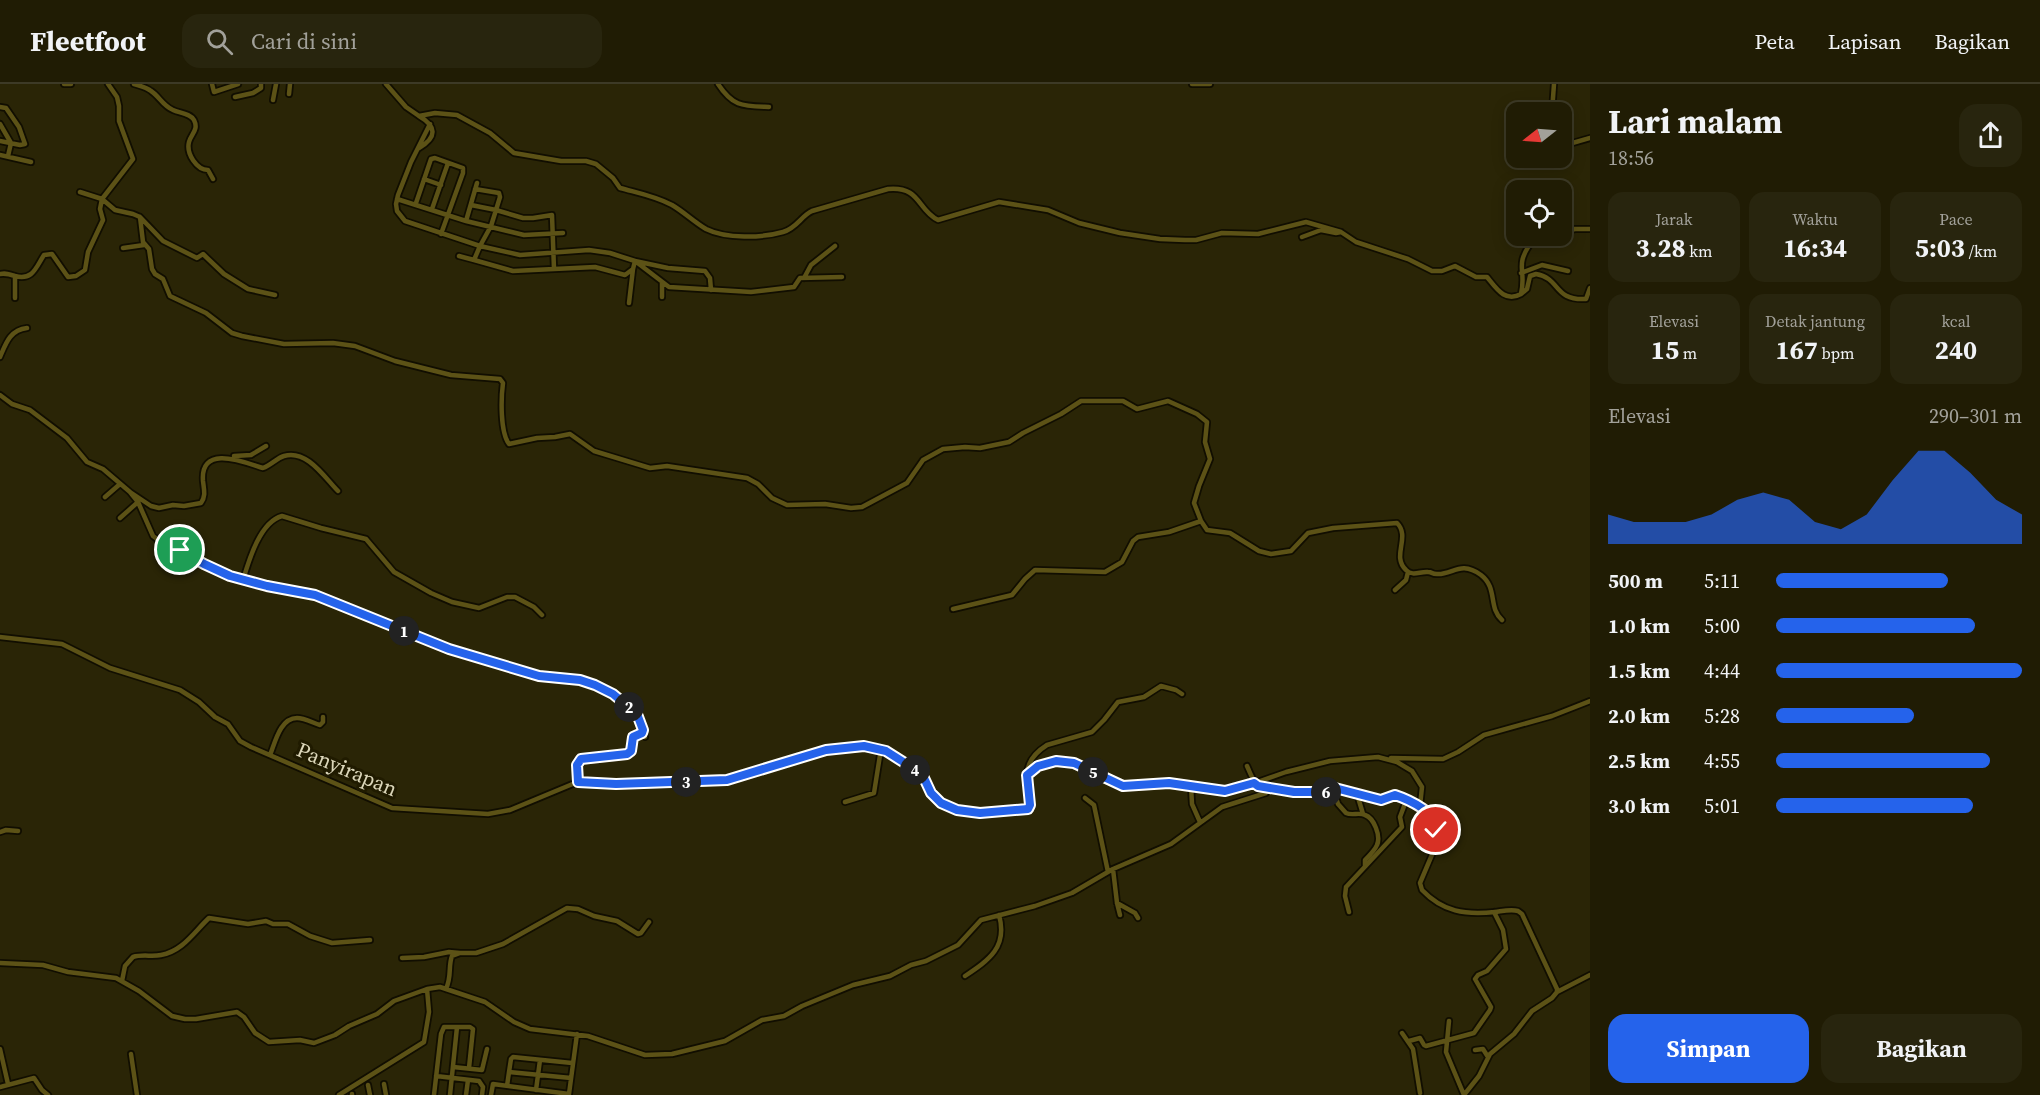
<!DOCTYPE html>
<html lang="id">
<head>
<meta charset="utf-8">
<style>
  body { margin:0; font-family:"Source Serif 4",serif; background:#28250e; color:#f1f3f6; height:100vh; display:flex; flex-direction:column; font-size:22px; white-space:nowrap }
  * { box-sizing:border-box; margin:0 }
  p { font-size:20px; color:#a2a19a }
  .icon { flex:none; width:33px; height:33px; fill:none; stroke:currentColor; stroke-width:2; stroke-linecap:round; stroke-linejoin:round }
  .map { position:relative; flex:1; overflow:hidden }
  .panel { display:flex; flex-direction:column; background:#201c04; width:450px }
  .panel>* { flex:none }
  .needle { width:39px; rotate:253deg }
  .buttons { position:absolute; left:1506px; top:18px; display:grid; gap:12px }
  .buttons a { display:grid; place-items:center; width:66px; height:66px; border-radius:12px; background:#201c04; box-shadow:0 3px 15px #0003,0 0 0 2px #3d3a26; font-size:30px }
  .pin { position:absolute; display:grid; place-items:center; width:51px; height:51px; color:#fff; margin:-26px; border:3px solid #fff; border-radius:50%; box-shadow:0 2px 6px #0007 }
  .km { position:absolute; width:30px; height:30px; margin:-15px; border-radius:50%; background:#222; color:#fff; font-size:16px; line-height:30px; text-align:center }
  .round { display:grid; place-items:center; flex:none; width:63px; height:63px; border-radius:18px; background:#28250e }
  .head { display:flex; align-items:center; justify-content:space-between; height:102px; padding:0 18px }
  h1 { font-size:33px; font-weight:700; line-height:45px }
  .figures { display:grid; grid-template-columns:repeat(3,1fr); gap:9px; height:102px; padding:6px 18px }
  .figures div { display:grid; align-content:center; border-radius:15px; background:#28250e; text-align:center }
  .figures b { font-size:26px; font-weight:700 }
  .figures small { font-size:16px; font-weight:400 }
  .figures p { font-size:16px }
  .chart { height:168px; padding:12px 18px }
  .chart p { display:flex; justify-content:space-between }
  .chart svg { width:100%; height:108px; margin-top:6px; fill:#2563eb; opacity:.7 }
  .action { display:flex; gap:12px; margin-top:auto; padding:12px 18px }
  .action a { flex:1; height:69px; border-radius:18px; background:#2563eb; color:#fff; font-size:24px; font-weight:700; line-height:69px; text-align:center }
  .action a+a { background:#28250e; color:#f1f3f6 }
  ul { padding:0 18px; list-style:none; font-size:20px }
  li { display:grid; grid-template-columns:96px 72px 1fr; align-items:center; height:45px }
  li i { height:15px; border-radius:8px; background:#2563eb }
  header { display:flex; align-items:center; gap:36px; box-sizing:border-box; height:84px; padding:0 30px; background:#201c04; border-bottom:2px solid #3d3a26 }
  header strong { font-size:28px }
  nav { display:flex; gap:33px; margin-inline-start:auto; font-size:21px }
  .search { width:420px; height:54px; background:#28250e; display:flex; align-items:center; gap:15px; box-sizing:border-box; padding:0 21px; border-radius:18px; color:#a2a19a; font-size:22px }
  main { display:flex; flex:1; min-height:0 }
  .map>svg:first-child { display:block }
</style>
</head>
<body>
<header>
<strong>Fleetfoot</strong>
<div class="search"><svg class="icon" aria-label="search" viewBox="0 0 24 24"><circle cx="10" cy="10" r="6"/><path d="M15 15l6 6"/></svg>Cari di sini</div>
<nav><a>Peta</a><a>Lapisan</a><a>Bagikan</a></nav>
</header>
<main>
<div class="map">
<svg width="1590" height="1011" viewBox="0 0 1590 1011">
  <rect width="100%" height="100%" fill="#2a2506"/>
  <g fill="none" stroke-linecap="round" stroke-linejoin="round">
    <g stroke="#110e01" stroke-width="8">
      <path id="minor" d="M64,0H71
        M134,0C140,2 146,3 151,7C159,12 163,22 173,26C179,29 190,29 194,36C199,46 191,50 189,58C186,70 197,86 208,86L213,95
        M212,0L214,8L238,0
        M386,0L406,23L419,32L435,29L457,31L490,49L514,69L561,77H586L596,80L613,94L620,104C638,109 655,112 672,121C684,128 694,138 706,145C726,155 762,154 783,148C797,144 801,132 812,127L888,105C921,102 917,126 938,136L999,118L1048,126L1079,139L1120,149L1160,155L1185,156H1196L1222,149L1258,150L1306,138L1341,148L1356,158L1408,175L1432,187H1442L1455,182L1476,193H1487C1496,204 1505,219 1521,210C1527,184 1513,183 1533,156L1549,152
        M718,0C733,23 743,22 769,23
        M1192,0H1210
        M289,10L290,0
        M235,13L253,9L261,4V0
        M273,16L276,0
        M0,23L6,24L19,43L25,60L20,61L0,57
        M1552,28L1554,0
        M419,32C436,42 438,53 419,64
        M0,40L11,59L8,72
        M430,40L411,78L398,111L396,120L397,127L405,137L480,162L474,176L513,187L595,183L625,191L633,185L635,177L668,184L705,187L710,194L711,206
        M1562,62L1590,54
        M0,71L31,78
        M424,95L441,101
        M475,105L499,109L500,113L496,126L523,134H533L552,131L554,185
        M80,108L102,115L115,126L133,130L140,133L143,158L149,165L152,185L155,190L163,195L170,212L206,229L232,249L242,252L284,260L333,259L355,262L395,277L451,291L500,295L503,299C501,314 500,348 509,360L537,354L555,353L570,350L594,367L650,384L667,382L747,394L758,400L772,414L787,421L825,420L851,424L862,423L907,399L923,376L943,365L965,363L980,364L1009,358L1023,349L1061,330L1081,317H1123L1137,325L1168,317L1197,330L1207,338L1205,358L1210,375L1199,402L1194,419L1201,437L1207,446L1230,449L1259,467L1271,470L1291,467L1308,449L1333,444L1397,439C1411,453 1391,472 1406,486C1413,493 1420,487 1428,488C1433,488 1431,490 1437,490C1453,491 1460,476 1481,491C1498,504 1488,524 1502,536
        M397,115L466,137L524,151L563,149
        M416,119L431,75L435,74L463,84V89L441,150
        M471,121L496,126L491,142L480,162L520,171L589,166L610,169L635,177L669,203L751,208L794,203L800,194L842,193
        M432,125L448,79
        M140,133L163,157L197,174L203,170L224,190L248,205L275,211
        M466,137L477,99
        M1562,148L1575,145H1590
        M1302,153L1321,146L1336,149L1341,148
        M123,164L144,161
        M459,172L474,176
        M1521,189L1542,181L1568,187
        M0,190C6,189 9,190 15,192C33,197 36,183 44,171L52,170L68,193L76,192L85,186L88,168L103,136L100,125L102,115L133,75L119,37V22L117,13L108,0
        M804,194L811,181L835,162
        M1521,210L1527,205L1530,192L1536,190C1561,194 1553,217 1586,215L1590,204
        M662,213V199
        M15,214V192
        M629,219L633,185
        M0,273C6,259 10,246 27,244
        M0,311L12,320L30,326L67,354L87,378L103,385L130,408L151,422L159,424L173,421L184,422L201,419C206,412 204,406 203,397C200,359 246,379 263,384C271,381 277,374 284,372C307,365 325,394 338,407
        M234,372L251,371L266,362
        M130,408L138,418L153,452L165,461L184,467L204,480L243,496L315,511L449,565L539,592L580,596L595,601L613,610L637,630L645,653
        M105,413L120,400
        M120,434L138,418
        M243,496C249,476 260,438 282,432L321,444L366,455L394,488L431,509L452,518L479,524L507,513H515L534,523L542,531
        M1395,506L1406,496L1408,488
        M953,525L1012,511L1025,495L1035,486L1105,488L1122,478L1133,457L1138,453L1169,448L1201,437
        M0,553L62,560L110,584L180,606L199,618L215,633L228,640L240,657L251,663L392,724L488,730L510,726L575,699L616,700L727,696L826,666L864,662L886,667L919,688L937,715L941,719L957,726L979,729L1027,725L1030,721L1026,699L1027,691L1034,684L1043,680L1068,678L1081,681L1120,702L1169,699L1225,707L1235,706L1286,688L1330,677L1378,673L1397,678L1412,687L1422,703L1420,722L1437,739L1434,766L1420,799L1422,806C1443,828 1465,831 1495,828C1503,827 1511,825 1518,827L1522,830L1557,905V908L1552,914L1532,927L1514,950L1490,970L1479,992L1464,1011
        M270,671C275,659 280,634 297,634C305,634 313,639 320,641L323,638V633
        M1391,674L1443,675L1458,668L1484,651L1552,632L1590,617
        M1027,691C1027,678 1036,668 1047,661L1092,648L1104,636L1118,618L1144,613L1161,602L1176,606L1182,610
        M578,698L577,681L581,675L627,670L631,667L633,653L643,646
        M1191,702L1192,720L1200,738
        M1268,704L1294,708H1333
        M1357,710L1363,730
        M1085,714L1094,721L1108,788
        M845,718L874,709L881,665
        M0,748L6,746L18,747
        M1365,782V776C1369,772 1375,766 1377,761C1381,752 1374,734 1365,731C1359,728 1352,732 1346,729L1338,720L1333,705C1347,704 1365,717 1380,715C1391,714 1398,707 1406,717
        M1113,785L1117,819L1120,831
        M1117,819L1135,829L1138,834
        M1349,828L1345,812L1346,803L1402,743L1400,733L1406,717L1420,722
        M402,874L424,873L449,868L460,869
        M0,879L43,881L68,888L116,894L139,907L172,932L185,935H196L237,928L244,933L255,949L269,958L300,956L314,959L335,951L349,942L377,930L394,917L427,905L440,903L485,918L514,938L530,945L588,952L645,971L672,970L725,957L762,936L784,932L802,922L853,901L890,892L911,881L926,877L958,861L981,836L1035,822L1072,809L1113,785L1171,760L1222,723L1266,709L1268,704C1253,701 1253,695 1247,682
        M965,892C989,876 1008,863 999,831
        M122,897L125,882L133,873C142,870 152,873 161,871C183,867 194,848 209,834L248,840L266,837L273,840H288L310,852L332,859L370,856
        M446,905C452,892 448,882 452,872L460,869H476L503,860L567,824L578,825L594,832L617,837L638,850L641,849L649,838
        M1557,908L1590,891
        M1449,937L1446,968L1464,1011
        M1402,949L1413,965L1420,1009
        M1409,957L1420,954L1424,961L1426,962L1474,949L1490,926L1491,923L1475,895L1478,891L1487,887L1506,865L1503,846L1494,828
        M0,965L8,1000
        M1475,966L1483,965L1488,973
        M131,970L137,1011
        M453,983L482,986L487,965
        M509,988L511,975L513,973L572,979
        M436,992L479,997L483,1003L482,1011
        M384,1000L386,1011
        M368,1001L370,1011
        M507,1002L509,988L571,994
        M0,1003L34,994L42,1006L48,1011
        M536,1006L540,976
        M352,1010V1011
        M339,1011L424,958L429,928L427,905
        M434,1011L441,950L444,943H470L473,945L469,984
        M450,1011L457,943
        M466,1011L468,996
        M491,1011L493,1000L569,1010L577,950"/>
    </g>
    <use href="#minor" stroke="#5c5216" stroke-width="4.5"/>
  </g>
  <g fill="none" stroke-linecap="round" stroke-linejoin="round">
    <g stroke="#fff" stroke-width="12">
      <path id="route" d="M180,466L204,480L230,492L267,502L315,511L449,565L539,592L580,596L595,601L613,610L637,630L643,646L642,649L633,653L631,667L627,670L581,675L577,681L578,698L616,700L727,696L826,666L864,662L886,667L919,688L924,694L931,709L941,719L957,726L980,729L1028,725L1030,721L1027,691L1038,682L1056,677L1074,679L1123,702L1169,699L1225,707L1254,699L1258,702L1294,708H1333L1335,704L1381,716L1395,711C1407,715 1441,730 1436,746"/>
    </g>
    <use href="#route" stroke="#2563eb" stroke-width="8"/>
  </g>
  <g text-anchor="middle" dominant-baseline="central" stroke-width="6" stroke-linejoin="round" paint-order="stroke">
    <g font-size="21" fill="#dbd6b9" stroke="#201b00">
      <text transform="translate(347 685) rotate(23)">Panyirapan</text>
    </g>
  </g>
</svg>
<div class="buttons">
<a><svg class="needle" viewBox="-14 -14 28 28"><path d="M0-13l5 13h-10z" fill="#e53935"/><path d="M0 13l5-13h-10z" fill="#a2a19a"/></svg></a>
<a><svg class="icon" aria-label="locate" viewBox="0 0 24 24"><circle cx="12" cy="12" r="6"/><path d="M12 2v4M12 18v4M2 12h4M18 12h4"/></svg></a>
</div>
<div class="pin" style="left:180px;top:466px;background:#1e9e55"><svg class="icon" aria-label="arrive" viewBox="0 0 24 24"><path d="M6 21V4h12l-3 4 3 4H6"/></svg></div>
<div class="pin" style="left:1436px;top:746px;background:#d93025"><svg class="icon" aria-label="check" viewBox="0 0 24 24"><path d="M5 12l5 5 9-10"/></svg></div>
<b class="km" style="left:404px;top:547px">1</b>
<b class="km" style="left:629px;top:623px">2</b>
<b class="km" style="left:686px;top:698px">3</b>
<b class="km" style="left:915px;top:686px">4</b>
<b class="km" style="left:1093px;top:688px">5</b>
<b class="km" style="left:1326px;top:708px">6</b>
</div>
<section class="panel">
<div class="head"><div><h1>Lari malam</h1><p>18:56</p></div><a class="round"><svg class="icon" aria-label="share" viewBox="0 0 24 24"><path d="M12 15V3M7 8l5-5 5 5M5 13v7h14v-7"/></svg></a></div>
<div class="figures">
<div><p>Jarak</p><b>3.28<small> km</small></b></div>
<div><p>Waktu</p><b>16:34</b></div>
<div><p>Pace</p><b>5:03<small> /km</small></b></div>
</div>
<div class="figures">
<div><p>Elevasi</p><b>15<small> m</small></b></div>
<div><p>Detak jantung</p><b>167<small> bpm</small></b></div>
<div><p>kcal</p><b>240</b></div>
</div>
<div class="chart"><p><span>Elevasi</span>290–301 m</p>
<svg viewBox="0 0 160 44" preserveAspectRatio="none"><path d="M0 44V32L10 35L20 35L30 35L40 32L50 26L60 23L70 26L80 35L90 38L100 32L110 18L120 6L130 6L140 15L150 26L160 32V44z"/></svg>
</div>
<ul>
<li><b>500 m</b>5:11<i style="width:70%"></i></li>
<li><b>1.0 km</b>5:00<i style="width:81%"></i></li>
<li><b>1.5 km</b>4:44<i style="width:100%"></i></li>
<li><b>2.0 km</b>5:28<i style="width:56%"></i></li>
<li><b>2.5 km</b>4:55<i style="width:87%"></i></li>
<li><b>3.0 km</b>5:01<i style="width:80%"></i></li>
</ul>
<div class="action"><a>Simpan</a><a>Bagikan</a></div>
</section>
</main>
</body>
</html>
